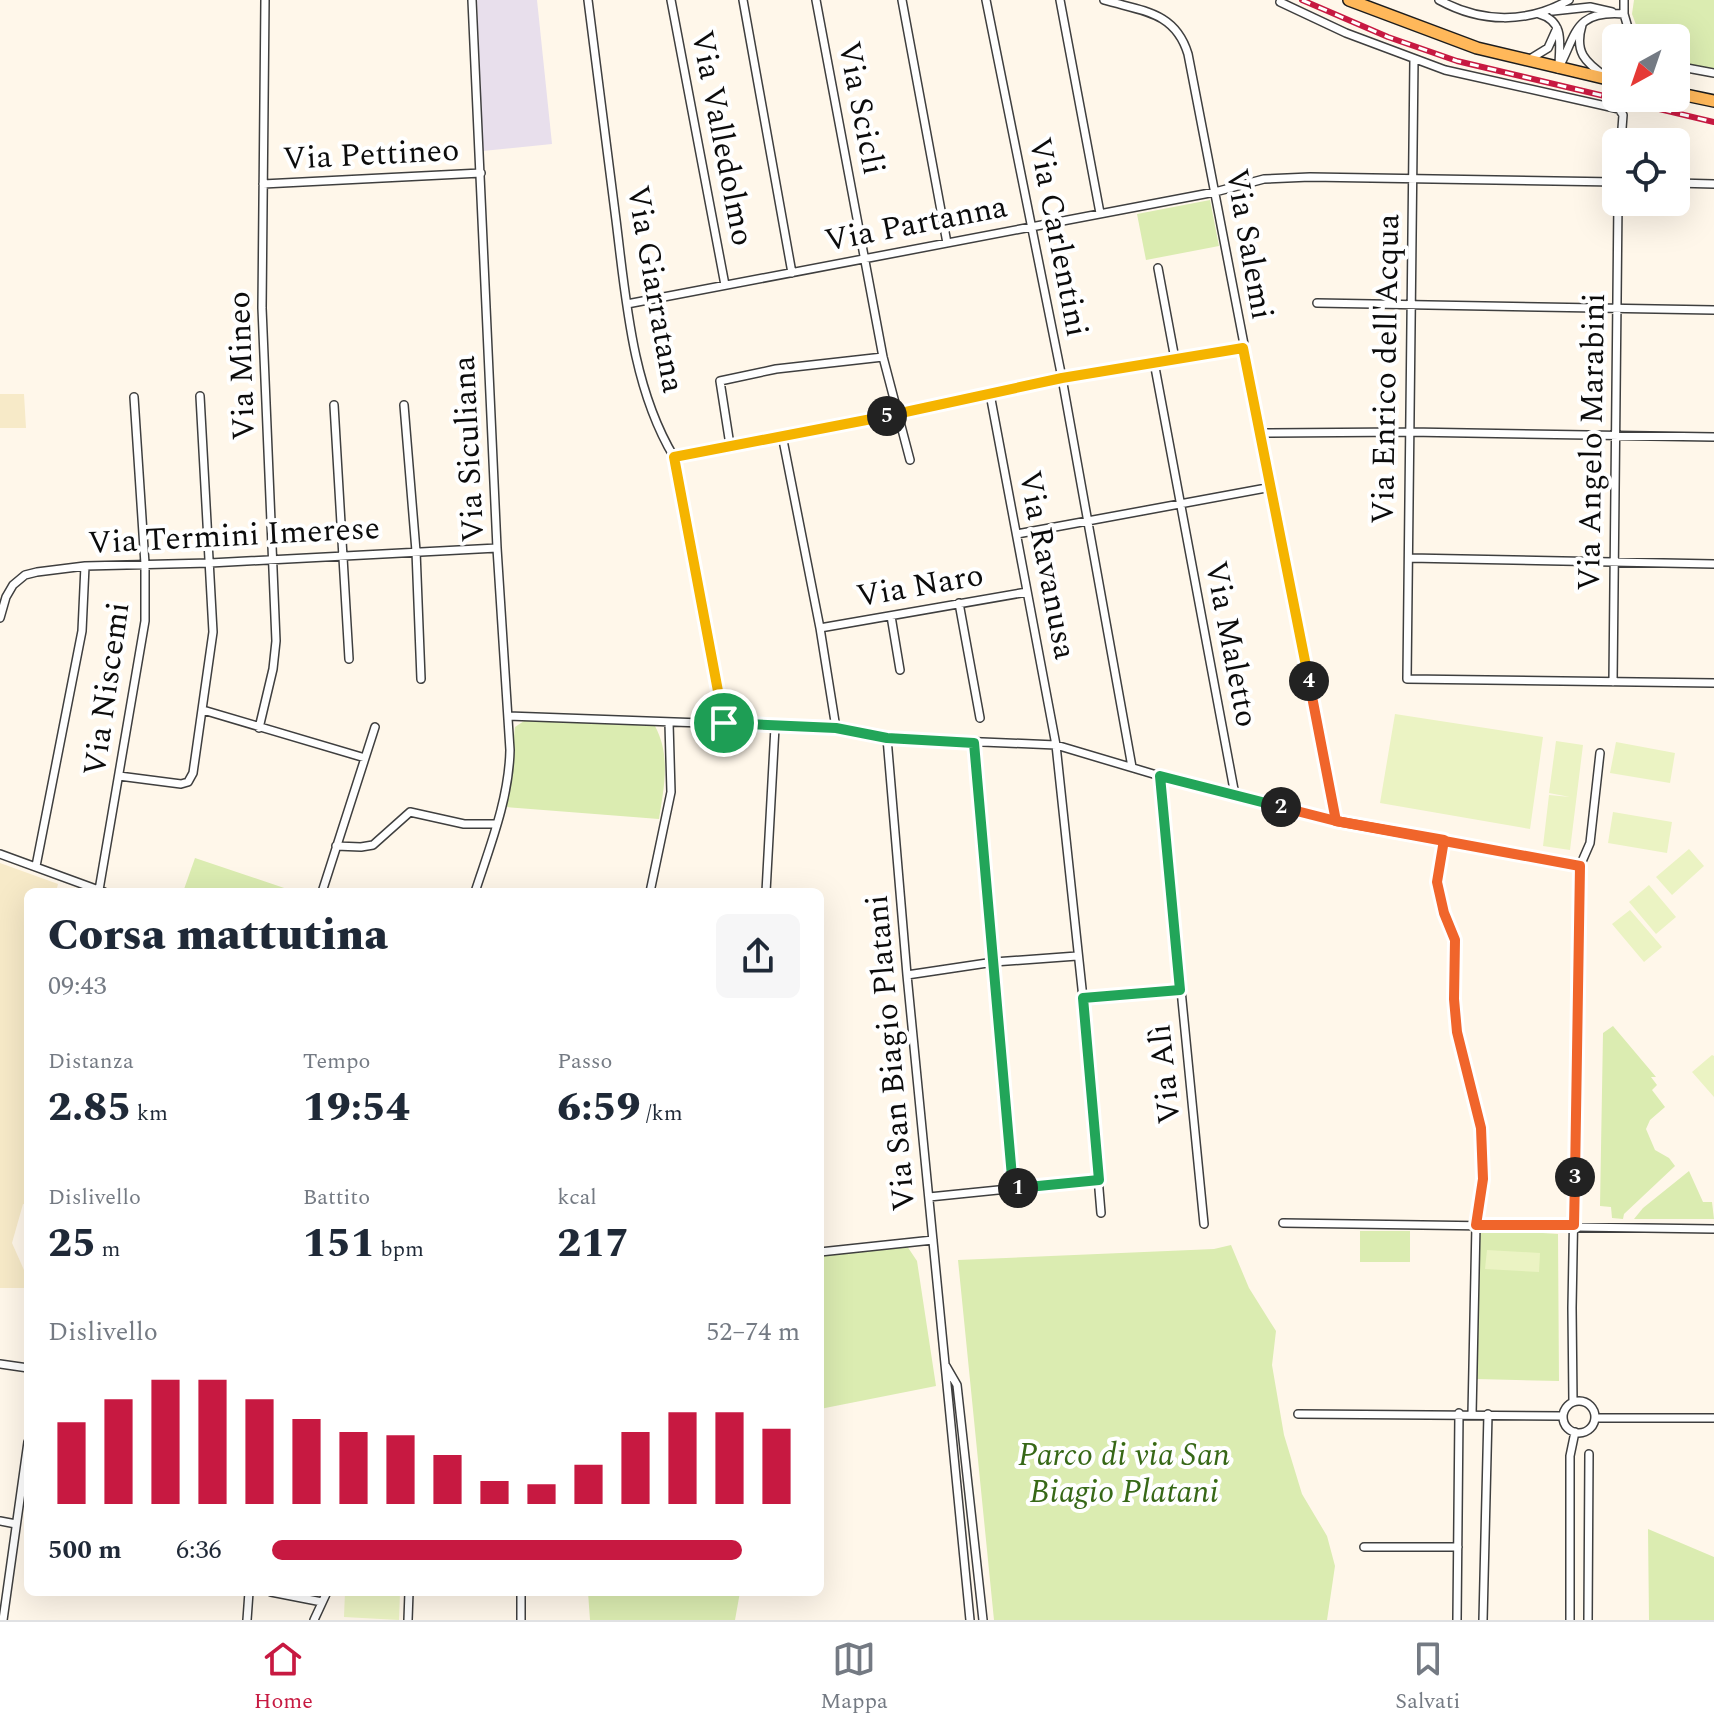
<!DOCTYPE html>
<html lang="it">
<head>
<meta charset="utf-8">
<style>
  body { margin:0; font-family:Spectral,serif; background:#f6f6f7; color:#1f2937; height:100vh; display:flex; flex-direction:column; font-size:30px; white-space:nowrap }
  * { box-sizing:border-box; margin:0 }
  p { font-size:26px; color:#747a83 }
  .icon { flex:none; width:44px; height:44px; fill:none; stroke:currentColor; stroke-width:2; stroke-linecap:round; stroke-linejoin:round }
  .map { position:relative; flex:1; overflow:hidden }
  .details { position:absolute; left:24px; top:888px; width:800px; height:708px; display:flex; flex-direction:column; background:#fff; border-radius:12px; box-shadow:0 8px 32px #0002 }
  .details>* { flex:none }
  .needle { width:52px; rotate:220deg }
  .tools { position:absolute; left:1602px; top:24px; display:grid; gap:16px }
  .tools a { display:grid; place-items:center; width:88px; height:88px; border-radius:12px; background:#fff; box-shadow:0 8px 32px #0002; font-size:40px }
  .pin { position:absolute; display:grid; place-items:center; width:68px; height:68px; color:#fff; margin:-34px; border:4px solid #fff; border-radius:50%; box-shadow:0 2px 8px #0007 }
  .km { position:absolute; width:40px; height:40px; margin:-20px; border-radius:50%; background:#222; color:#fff; font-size:22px; line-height:40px; text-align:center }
  .round { display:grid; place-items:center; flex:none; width:84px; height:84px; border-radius:12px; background:#f6f6f7 }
  .head { display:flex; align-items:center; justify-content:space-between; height:136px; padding:0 24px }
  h1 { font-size:44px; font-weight:800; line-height:60px }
  .metrics { display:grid; grid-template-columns:repeat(3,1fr); gap:12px; height:136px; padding:8px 24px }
  .metrics div { display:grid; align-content:center }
  .metrics b { font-size:40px; font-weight:800 }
  .metrics small { font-size:22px; font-weight:400 }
  .metrics p { font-size:22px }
  .chart { height:224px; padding:16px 24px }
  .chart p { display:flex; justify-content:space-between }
  .chart svg { width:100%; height:144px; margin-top:8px; stroke:#c71941; stroke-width:6 }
  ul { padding:0 24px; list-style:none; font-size:26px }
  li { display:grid; grid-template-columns:128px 96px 1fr; align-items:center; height:60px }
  li i { height:20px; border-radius:10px; background:#c71941 }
  .dock { display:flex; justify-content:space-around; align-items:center; height:112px; border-top:2px solid #e0e1e3; background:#fff; font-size:22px; color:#747a83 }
  .dock a { display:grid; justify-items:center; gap:4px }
  .dock .selected { color:#c71941 }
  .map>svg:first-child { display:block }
</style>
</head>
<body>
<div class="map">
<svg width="1714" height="1620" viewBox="0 0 1714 1620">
  <rect width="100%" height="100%" fill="#fff7ea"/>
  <path fill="#e8dfec" d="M477,0H537L552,144L483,151Z"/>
  <path fill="#f7eac8" d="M0,394H24L26,428H0Z
    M0,863L58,884L56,892H28V1205L23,1204L12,1243L28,1279V1288H0Z"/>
  <path fill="#dbecb1" d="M1634,0H1714V70L1676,62V38H1641L1632,14Z
    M1210,200L1219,246L1146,260L1137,214Z
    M527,719L655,726C671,756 664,787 659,819L506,807L515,727Z
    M195,858L296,892H183Z
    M1613,1026L1656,1077H1651L1657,1085L1652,1090L1665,1107L1650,1120L1646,1129L1655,1150L1669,1158L1675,1166L1624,1214L1623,1219L1612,1218L1611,1207L1600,1206L1603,1033Z
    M1689,1171L1703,1202H1712L1714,1219H1634L1643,1208Z
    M1479,1229L1558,1234L1559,1381L1476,1379Z
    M1360,1231H1410V1262H1360Z
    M905,1243L917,1261L936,1386L820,1409V1252Z
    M1231,1245L1249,1288L1276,1331L1272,1365L1284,1435L1302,1494L1327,1536L1335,1566L1327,1620H994L958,1260L1214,1249Z
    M1648,1529L1714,1557V1620H1649Z
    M588,1592H740L735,1620H590Z"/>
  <path fill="#ebf3c3" d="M1395,714L1543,737L1530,829L1380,803Z
    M1556,741L1583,745L1570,850L1543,846L1549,795L1570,797L1549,793Z
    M1616,742L1675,753L1670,783L1610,773Z
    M1613,812L1672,822L1667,853L1608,843Z
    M1689,849L1704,866L1672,895L1656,877Z
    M1649,885L1676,917L1656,934L1629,902Z
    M1630,910L1662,947L1644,962L1612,924Z
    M1712,1055L1714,1056V1097L1692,1072Z
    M1487,1250L1540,1253L1539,1272L1485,1269Z
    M345,1592H400L399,1620L344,1617Z"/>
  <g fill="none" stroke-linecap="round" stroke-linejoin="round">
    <g stroke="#3f3f3f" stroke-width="10">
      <path id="street" d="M472,0L497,548L510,750C509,799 490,846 475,892
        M588,0C597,73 607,147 616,220C626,300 632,387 674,457L724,723
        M671,0L725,285
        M743,0L792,273
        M816,0L883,357L910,460
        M902,0L947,243
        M986,0L1062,378L1132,767
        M1060,0L1100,213
        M1104,0C1141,11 1175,11 1188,54L1336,821
        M1439,0C1481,23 1527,24 1569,0
        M1624,0V14L1631,38
        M1280,2L1346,33L1445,70L1619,109L1623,115L1621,142
        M1553,11L1590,7L1612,12
        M1539,14C1564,21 1560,42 1559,64
        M1582,25C1574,52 1585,62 1606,77
        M1414,59L1407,679L1714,683
        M1530,59L1548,48L1557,28
        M1676,66L1714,73
        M1558,69C1577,35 1573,10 1624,14
        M1676,183L1714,184
        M263,184L481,173
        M1158,268L1175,359
        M1317,303L1714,310
        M627,304L1215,192L1264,179L1310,177L1616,182
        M1154,362L1235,795
        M990,394L1056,745L1083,998L1101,1213
        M334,405L349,659
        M404,405L416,551L421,679
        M1261,433L1409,432L1714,437
        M782,435L820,628L836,728
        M730,445L720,381L776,369L883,357
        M674,457L888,416L1062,378L1243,348
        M1017,534L1272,487
        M1409,558L1714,564
        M959,603L980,718
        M891,616L900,670
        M0,618L6,597L13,585L25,575L37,572L85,566L210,563L497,548
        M820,628L1027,592
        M1613,682L1618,202
        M203,710L365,758
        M508,716L836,728L887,738L1056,745L1160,776L1336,821L1580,866
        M259,728L273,669L276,641L262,308L265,0
        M887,738L907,975L970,1620
        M974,743L1013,1188
        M119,776L181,784L188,782L193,773L213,632L200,396
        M1160,776L1204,1224
        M1444,840L1437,882L1444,913L1455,940L1454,999L1457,1032L1481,1128L1483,1179L1476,1225L1472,1415
        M336,846L361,847L373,845L410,812L464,824H497
        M0,854L104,892
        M36,866L82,631L85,566
        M99,890L145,621V564L134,397
        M322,892L375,727
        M650,892L671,792L669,723
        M766,892L775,727
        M907,975L994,962L1077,956
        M1083,998L1180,990
        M929,1197L1099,1180
        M1283,1223L1714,1229
        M820,1252L933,1240
        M0,1364L28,1368
        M946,1366L957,1385L983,1620
        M1563 1417a16 16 0 1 1 32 0a16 16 0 1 1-32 0Z
        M1573,1402L1572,1308L1580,866L1590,843L1600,753
        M1298,1414L1562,1416
        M1595,1418H1714
        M0,1521L16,1524
        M1364,1547H1458
        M271,1592L322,1602
        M521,1592V1620
        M3,1620L28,1442
        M247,1620L249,1592
        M314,1620L327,1592
        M408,1620L409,1592
        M1457,1620L1459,1413
        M1483,1620L1488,1414
        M1570,1620V1456L1575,1432
        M1588,1620L1589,1454"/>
    </g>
    <g stroke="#1d1d1d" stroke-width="14">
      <path id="primary" d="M1349,0L1477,48L1616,81
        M1676,93L1714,101"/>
    </g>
    <use href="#street" stroke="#fff" stroke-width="7"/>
    <use href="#primary" stroke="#ffb85a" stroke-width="11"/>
    <g stroke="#c71941" stroke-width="6">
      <path id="rail" d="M1302,0L1388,37L1457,61L1714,122"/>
    </g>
    <use href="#rail" stroke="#fff" stroke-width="3" stroke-dasharray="9" stroke-linecap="butt"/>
  </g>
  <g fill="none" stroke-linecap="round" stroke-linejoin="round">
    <g stroke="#fff" stroke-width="16">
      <path id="split-1" d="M724,723L836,728L887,738L974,743L1013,1188H1018"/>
    </g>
    <g stroke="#fff" stroke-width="16">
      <path id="split-2" d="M1018,1188L1099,1180L1083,998L1180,990L1160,776L1281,807"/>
    </g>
    <g stroke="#fff" stroke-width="16">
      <path id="split-3" d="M1281,807L1336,821L1444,840L1437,882L1444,913L1455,940L1454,999L1457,1032L1481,1128L1483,1179L1476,1225H1574L1575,1177"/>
    </g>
    <g stroke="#fff" stroke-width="16">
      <path id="split-4" d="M1309,681L1336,821L1580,866L1575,1177"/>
    </g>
    <g stroke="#fff" stroke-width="16">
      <path id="split-5" d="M887,416L1062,378L1243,348L1309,681"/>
    </g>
    <g stroke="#fff" stroke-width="16">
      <path id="split-6" d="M724,723L674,457L887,416"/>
    </g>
    <use href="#split-1" stroke="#22a559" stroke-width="10"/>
    <use href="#split-2" stroke="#22a559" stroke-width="10"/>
    <use href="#split-3" stroke="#f0652b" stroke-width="10"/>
    <use href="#split-4" stroke="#f0652b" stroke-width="10"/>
    <use href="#split-5" stroke="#f5b400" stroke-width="10"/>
    <use href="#split-6" stroke="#f5b400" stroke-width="10"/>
  </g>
  <g text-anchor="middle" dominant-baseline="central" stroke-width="8" stroke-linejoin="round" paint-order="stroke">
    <g font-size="32" fill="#0c0c0c" stroke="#fff">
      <text transform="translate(861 108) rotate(79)">Via Scicli</text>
      <text transform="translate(722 138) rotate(79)">Via Valledolmo</text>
      <text transform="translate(371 155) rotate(-3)">Via Pettineo</text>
      <text transform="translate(916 224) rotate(-11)">Via Partanna</text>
      <text transform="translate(1058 237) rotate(79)">Via Carlentini</text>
      <text transform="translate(1249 244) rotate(80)">Via Salemi</text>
      <text transform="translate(655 289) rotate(80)">Via Giarratana</text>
      <text transform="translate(242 366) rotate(-92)">Via Mineo</text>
      <text transform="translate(1386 369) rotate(-89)">Via Enrico dell'Acqua</text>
      <text transform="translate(1592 442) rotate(-89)">Via Angelo Marabini</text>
      <text transform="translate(469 449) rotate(-93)">Via Siculiana</text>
      <text transform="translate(234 536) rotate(-3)">Via Termini Imerese</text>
      <text transform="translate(1047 565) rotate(79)">Via Ravanusa</text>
      <text transform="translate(920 586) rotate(-10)">Via Naro</text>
      <text transform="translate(1231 644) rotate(79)">Via Maletto</text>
      <text transform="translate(107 689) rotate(-82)">Via Niscemi</text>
      <text transform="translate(891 1053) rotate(-95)">Via San Biagio Platani</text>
      <text transform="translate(1165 1074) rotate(-96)">Via Alì</text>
    </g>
    <g font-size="32" font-style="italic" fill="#376817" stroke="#fff">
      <text x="1124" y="1455">Parco di via San<tspan x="1124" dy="37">Biagio Platani</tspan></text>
    </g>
  </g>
</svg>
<div class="tools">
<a><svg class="needle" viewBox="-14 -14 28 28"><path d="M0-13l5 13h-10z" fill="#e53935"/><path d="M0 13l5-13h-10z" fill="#747a83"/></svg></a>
<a><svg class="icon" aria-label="locate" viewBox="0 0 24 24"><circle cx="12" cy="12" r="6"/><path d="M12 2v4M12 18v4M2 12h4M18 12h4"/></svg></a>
</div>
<div class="pin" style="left:724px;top:723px;background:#1e9e55"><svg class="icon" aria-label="arrive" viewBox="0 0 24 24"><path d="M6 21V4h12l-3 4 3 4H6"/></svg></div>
<b class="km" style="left:1018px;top:1188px">1</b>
<b class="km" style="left:1281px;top:807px">2</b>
<b class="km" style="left:1575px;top:1177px">3</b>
<b class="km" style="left:1309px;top:681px">4</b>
<b class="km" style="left:887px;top:416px">5</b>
<section class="details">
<div class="head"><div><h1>Corsa mattutina</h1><p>09:43</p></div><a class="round"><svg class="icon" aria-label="share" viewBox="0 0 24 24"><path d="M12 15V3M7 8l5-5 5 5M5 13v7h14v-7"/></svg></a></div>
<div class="metrics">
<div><p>Distanza</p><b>2.85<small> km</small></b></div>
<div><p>Tempo</p><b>19:54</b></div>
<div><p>Passo</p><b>6:59<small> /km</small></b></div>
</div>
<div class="metrics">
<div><p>Dislivello</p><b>25<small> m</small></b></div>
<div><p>Battito</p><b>151<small> bpm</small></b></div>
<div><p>kcal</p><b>217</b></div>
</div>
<div class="chart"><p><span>Dislivello</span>52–74 m</p>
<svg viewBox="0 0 160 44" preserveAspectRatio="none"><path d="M5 44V19M15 44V12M25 44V6M35 44V6M45 44V12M55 44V18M65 44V22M75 44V23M85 44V29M95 44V37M105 44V38M115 44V32M125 44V22M135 44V16M145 44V16M155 44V21"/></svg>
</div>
<ul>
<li><b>500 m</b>6:36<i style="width:89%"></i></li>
</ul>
</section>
</div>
<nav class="dock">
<a class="selected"><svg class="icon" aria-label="home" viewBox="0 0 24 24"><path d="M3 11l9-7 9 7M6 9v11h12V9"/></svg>Home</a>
<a><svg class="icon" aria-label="map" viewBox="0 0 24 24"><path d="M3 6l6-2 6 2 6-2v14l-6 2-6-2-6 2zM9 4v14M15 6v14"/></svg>Mappa</a>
<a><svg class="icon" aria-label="saved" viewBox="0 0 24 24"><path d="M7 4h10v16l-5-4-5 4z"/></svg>Salvati</a>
</nav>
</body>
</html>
